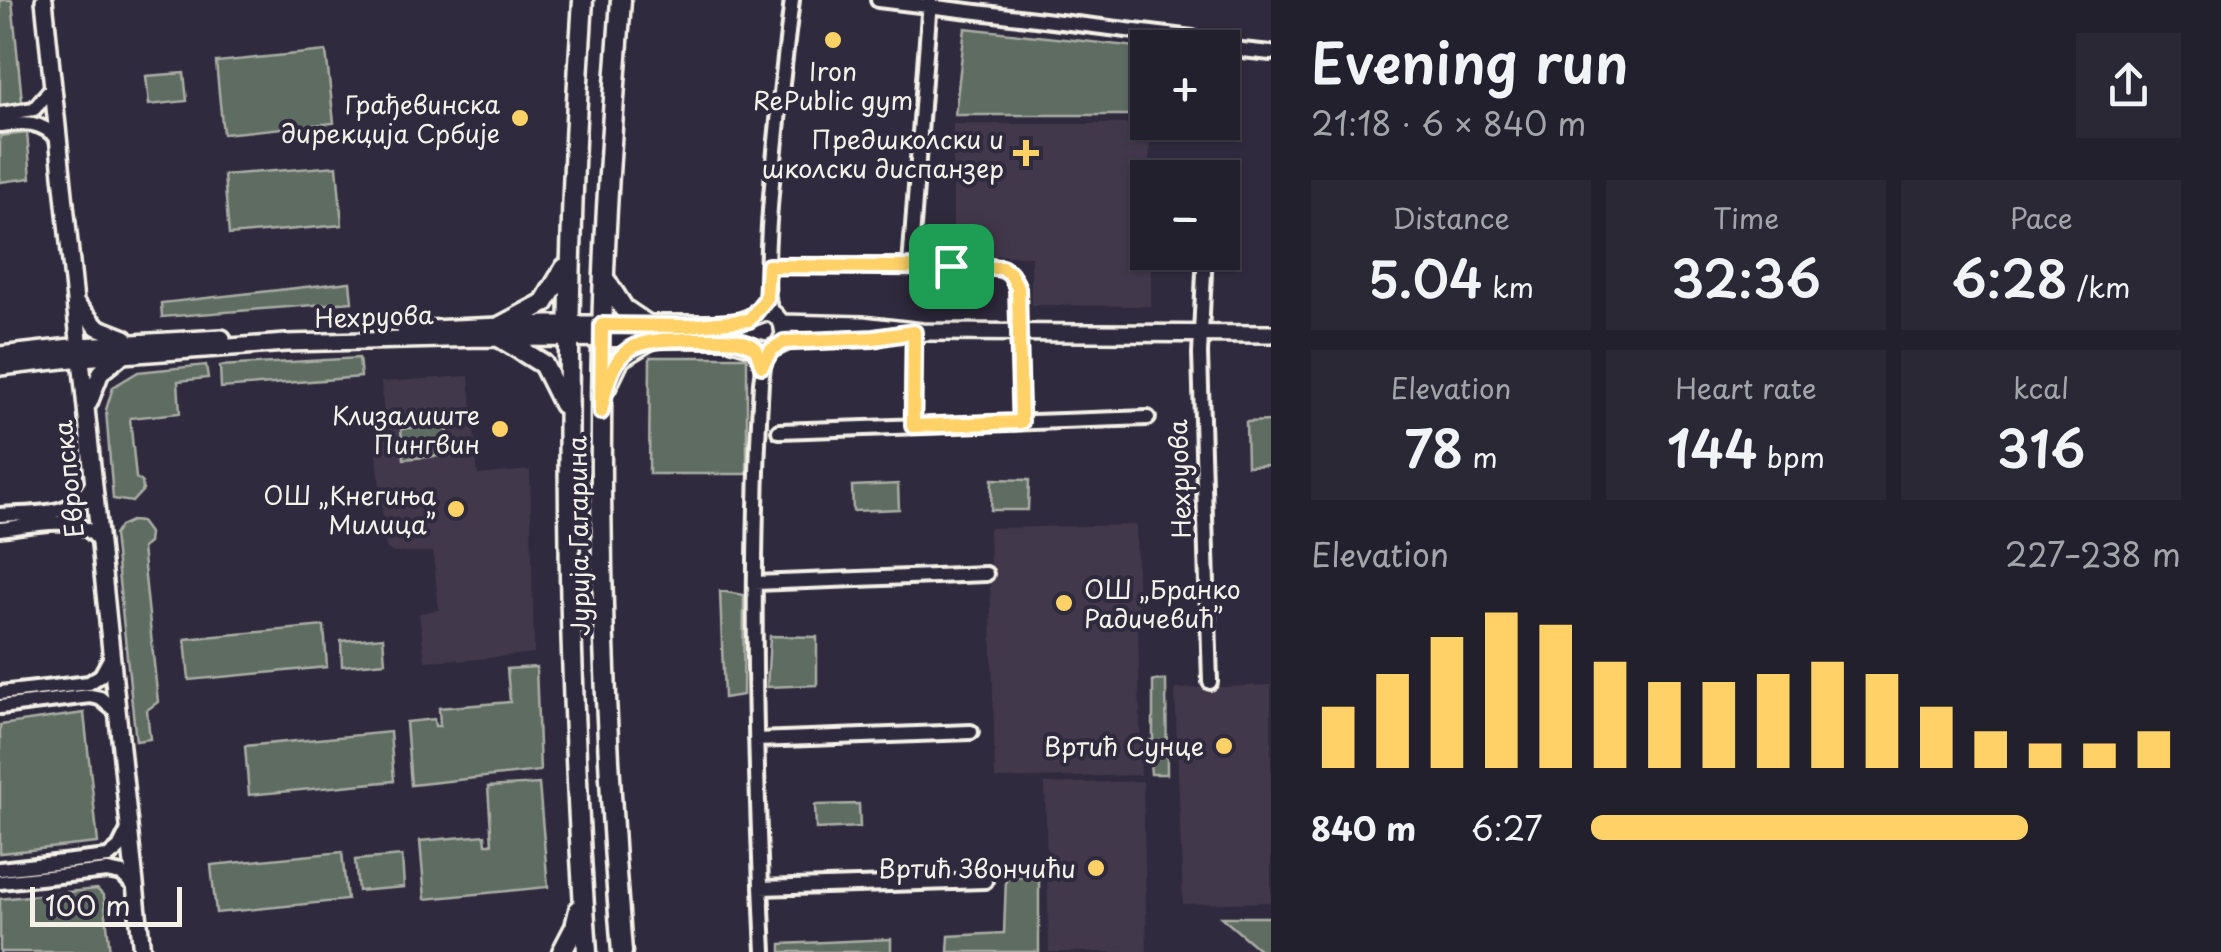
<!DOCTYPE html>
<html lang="en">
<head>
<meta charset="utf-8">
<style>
  body { margin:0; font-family:"Playpen Sans",sans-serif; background:#2b2836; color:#f1f3f6; height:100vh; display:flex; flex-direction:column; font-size:38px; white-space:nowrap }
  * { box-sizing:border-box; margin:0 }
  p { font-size:32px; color:#a3a3aa }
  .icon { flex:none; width:55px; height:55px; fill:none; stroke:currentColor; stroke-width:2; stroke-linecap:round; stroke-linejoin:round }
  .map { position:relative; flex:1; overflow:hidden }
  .details { display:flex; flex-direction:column; background:#23202e; width:950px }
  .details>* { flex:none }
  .tools { position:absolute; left:1130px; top:30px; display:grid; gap:20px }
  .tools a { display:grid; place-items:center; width:110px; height:110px; border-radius:0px; background:#23202e; box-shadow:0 2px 8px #0004,0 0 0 2px #403e4a; font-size:50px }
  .scale { position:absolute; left:30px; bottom:25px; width:152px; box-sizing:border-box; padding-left:10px; border:5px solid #f4f1e8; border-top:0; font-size:28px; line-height:35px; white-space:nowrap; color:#f4f1e8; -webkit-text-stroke:8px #2f2a3d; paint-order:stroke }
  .pin { position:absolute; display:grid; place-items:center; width:85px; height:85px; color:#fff; margin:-42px; border-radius:20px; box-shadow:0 5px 15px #0006 }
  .round { display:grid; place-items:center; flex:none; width:105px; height:105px; border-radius:0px; background:#2b2836 }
  .headline { display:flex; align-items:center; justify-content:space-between; height:170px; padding:0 40px }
  h1 { font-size:55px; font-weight:600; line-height:75px }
  .stats { display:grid; grid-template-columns:repeat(3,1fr); gap:15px; height:170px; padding:10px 40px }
  .stats div { display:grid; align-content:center; border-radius:0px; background:#2b2836; text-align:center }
  .stats b { font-size:50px; font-weight:600 }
  .stats small { font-size:28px; font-weight:400 }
  .stats p { font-size:28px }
  .chart { height:280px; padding:20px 40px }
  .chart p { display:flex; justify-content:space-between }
  .chart svg { width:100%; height:180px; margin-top:10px; stroke:#ffd166; stroke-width:6 }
  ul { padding:0 40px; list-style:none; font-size:32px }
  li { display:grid; grid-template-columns:160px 120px 1fr; align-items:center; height:75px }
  li i { height:25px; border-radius:12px; background:#ffd166 }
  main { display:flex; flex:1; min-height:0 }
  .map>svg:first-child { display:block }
</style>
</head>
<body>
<main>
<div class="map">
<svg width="1271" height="952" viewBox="0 0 1271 952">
  <rect width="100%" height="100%" fill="#2f2a3d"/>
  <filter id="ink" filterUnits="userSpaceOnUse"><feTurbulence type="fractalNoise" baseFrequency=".01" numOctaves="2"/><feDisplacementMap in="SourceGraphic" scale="20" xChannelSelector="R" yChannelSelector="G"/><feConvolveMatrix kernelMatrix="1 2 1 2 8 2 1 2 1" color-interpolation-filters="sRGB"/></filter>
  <g filter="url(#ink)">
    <path fill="#42384c" d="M953,124H1150L1148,252L1151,253V306L1031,305V256L953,255Z
      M469,376L478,475L530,470L534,653L458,661L457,659L425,661L419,613L439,610L433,552L394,553L387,549L385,542L376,443L385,428L381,382Z
      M1136,525L1141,775L995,779L989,528Z
      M1271,685V902L1183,904L1175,689Z
      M1143,781L1147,952H1049L1045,784Z"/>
    <path fill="#5f6c62" stroke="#aaaea5" stroke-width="2.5" d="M0,0H12L22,101L21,105L0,110Z
      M965,28L1147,48V115H955Z
      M326,51L334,123L223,134L216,62Z
      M184,73L187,101L149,105L146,76Z
      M27,133L31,178L0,182V136Z
      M337,166L342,225L229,235L224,175Z
      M350,282L352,302L162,317L161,303Z
      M650,357H747V474H649Z
      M359,358L361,377L221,388L220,366Z
      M206,365L208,378L178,381L180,413L130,418L136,478L142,482L143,490L132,502L113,499L106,410L113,387L138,372Z
      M1271,421V465L1247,466L1246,422Z
      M447,424L450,455L404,459L401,429Z
      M992,479L1029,480L1028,510H991Z
      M898,484L899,509L853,511L852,486Z
      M131,521L141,522L149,533L148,543L142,548L158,702L147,710L150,739L136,741L114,535L120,526Z
      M720,591L744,595L743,695L724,698Z
      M324,626L327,667L189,680L185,639Z
      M770,636L817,637V685L767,687Z
      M383,637L385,662L342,666L341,641Z
      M536,667L540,771L411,785L406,722L434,719L435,726H440L439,708L510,702L507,669Z
      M1166,680L1167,774H1151L1148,741L1153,739V681Z
      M84,713L98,843L0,853V725Z
      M390,732L394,781L249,795L245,746Z
      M539,784L548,887L425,899L420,841L485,835L486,844H492L488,787Z
      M859,804L860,827L816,829L815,805Z
      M342,852L347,900L216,913L211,865Z
      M402,856L404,887L358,891L355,860Z
      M1039,876V952H948L949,936L1004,933L1006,878Z
      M97,889L104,896L110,952H0V899Z
      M1221,917H1271V952H1262Z
      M891,939V952H781V944Z"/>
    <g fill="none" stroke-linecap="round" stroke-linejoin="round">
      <g stroke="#f4f1e8" stroke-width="20">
        <path id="minor" d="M878,0L1193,38
          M1223,48L1271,53
          M0,114L34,109L53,87
          M0,125C25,122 41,120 59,140
          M1205,252L1200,354L1210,682
          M768,266H985C1002,268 1012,270 1017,288L1021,422
          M910,266L930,0
          M772,313C756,283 786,49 792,0
          M913,426L914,332
          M779,431L1148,418
          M0,515C36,512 77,519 93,481
          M0,529C31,526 79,511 99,541
          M755,583L986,574
          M0,693L89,683L101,675L112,655
          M0,707L90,696L100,698L117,712
          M756,740L971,732
          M0,869L108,857L119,848L129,828
          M0,882L107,871L122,874L135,887
          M761,888L985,881
          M764,952C755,762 750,572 761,382L764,360L771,350"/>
      </g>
      <g stroke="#f4f1e8" stroke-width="22">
        <path id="tertiary" d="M44,0L142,952
          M76,304L97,327L125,338
          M782,323L862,325L922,332L1271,334
          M405,330L548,324H733L765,312L774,314L782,323L784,334L780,343
          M0,355L80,346L222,338
          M0,367L81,358L286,343L483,338L725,339L767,351L788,341L874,338L900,331
          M89,403L101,372L120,357"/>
      </g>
      <g stroke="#f4f1e8" stroke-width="25">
        <path id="secondary" d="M583,0C561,319 565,633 587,952
          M621,0C613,113 604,227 602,340C598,544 605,749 622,952
          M606,281L624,309L649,326
          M501,326L544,303L565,268
          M501,338L543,364L563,404
          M606,387L620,358L649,340
          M562,952L575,927L579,910"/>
      </g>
      <use href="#minor" stroke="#2f2a3d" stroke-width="12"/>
      <use href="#tertiary" stroke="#2f2a3d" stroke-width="15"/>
      <use href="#secondary" stroke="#2f2a3d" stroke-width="18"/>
    </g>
  </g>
  <g fill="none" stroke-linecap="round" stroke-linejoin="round" filter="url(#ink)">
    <g stroke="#fff" stroke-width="20">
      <path id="route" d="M768,266L1002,268L1010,273L1018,288L1021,422L913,426L914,332L874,338L784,342L771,350L762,366L756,349C741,337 722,339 704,339C636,340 614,337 601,412L602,325L688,326L749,320L766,299Z"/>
    </g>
    <use href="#route" stroke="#ffd166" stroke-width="12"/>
  </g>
  <g fill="#ffd166" stroke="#2f2a3d" stroke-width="4">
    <circle cx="833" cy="40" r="10"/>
    <circle cx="520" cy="118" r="10"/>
    <path d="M1021 138h10v10h10v10h-10v10h-10v-10h-10v-10h10z"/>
    <circle cx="500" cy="429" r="10"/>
    <circle cx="456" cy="509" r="10"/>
    <circle cx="1064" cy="603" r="10"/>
    <circle cx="1224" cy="746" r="10"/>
    <circle cx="1096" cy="868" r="10"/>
  </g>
  <g text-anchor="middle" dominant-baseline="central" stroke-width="8" stroke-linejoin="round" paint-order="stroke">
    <g font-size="25" fill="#f4f1e8" stroke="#2f2a3d" text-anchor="end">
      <text x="833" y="71" text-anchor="middle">Iron<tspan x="833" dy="29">RePublic gym</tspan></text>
      <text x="500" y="104">Грађевинска<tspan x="500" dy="29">дирекција Србије</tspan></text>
      <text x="1004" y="139">Предшколски и<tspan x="1004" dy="29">школски диспанзер</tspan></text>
      <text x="480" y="415">Клизалиште<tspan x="480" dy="29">Пингвин</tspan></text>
      <text x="436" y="495">ОШ „Кнегиња<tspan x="436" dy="29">Милица”</tspan></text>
      <text x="1084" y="589" text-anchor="start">ОШ „Бранко<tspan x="1084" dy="29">Радичевић”</tspan></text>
      <text x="1204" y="746">Вртић Сунце</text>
      <text x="1076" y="868">Вртић Звончићи</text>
    </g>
    <g font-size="25" fill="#f4f1e8" stroke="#2f2a3d">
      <text transform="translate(374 316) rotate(-2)">Нехруова</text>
      <text transform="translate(68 479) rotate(-96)">Европска</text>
      <text transform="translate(1179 479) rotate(-92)">Нехруова</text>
      <text transform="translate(578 536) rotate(-91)">Јурија Гагарина</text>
    </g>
  </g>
</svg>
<div class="tools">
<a>+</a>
<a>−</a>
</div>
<div class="scale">100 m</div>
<div class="pin" style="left:951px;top:266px;background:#1e9e55"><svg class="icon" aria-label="arrive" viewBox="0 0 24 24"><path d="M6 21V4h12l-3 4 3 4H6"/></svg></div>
</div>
<section class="details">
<div class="headline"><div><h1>Evening run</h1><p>21:18 · 6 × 840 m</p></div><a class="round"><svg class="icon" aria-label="share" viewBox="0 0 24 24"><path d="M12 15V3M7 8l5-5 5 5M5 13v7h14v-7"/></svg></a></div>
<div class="stats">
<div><p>Distance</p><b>5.04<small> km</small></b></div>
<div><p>Time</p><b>32:36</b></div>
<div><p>Pace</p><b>6:28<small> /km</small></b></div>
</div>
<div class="stats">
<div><p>Elevation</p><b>78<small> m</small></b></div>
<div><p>Heart rate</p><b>144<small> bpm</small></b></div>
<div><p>kcal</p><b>316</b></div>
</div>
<div class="chart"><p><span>Elevation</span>227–238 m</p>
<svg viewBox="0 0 160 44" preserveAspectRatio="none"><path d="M5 44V29M15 44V21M25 44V12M35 44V6M45 44V9M55 44V18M65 44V23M75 44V23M85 44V21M95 44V18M105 44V21M115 44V29M125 44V35M135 44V38M145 44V38M155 44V35"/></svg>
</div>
<ul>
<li><b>840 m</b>6:27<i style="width:74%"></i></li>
</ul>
</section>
</main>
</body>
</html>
